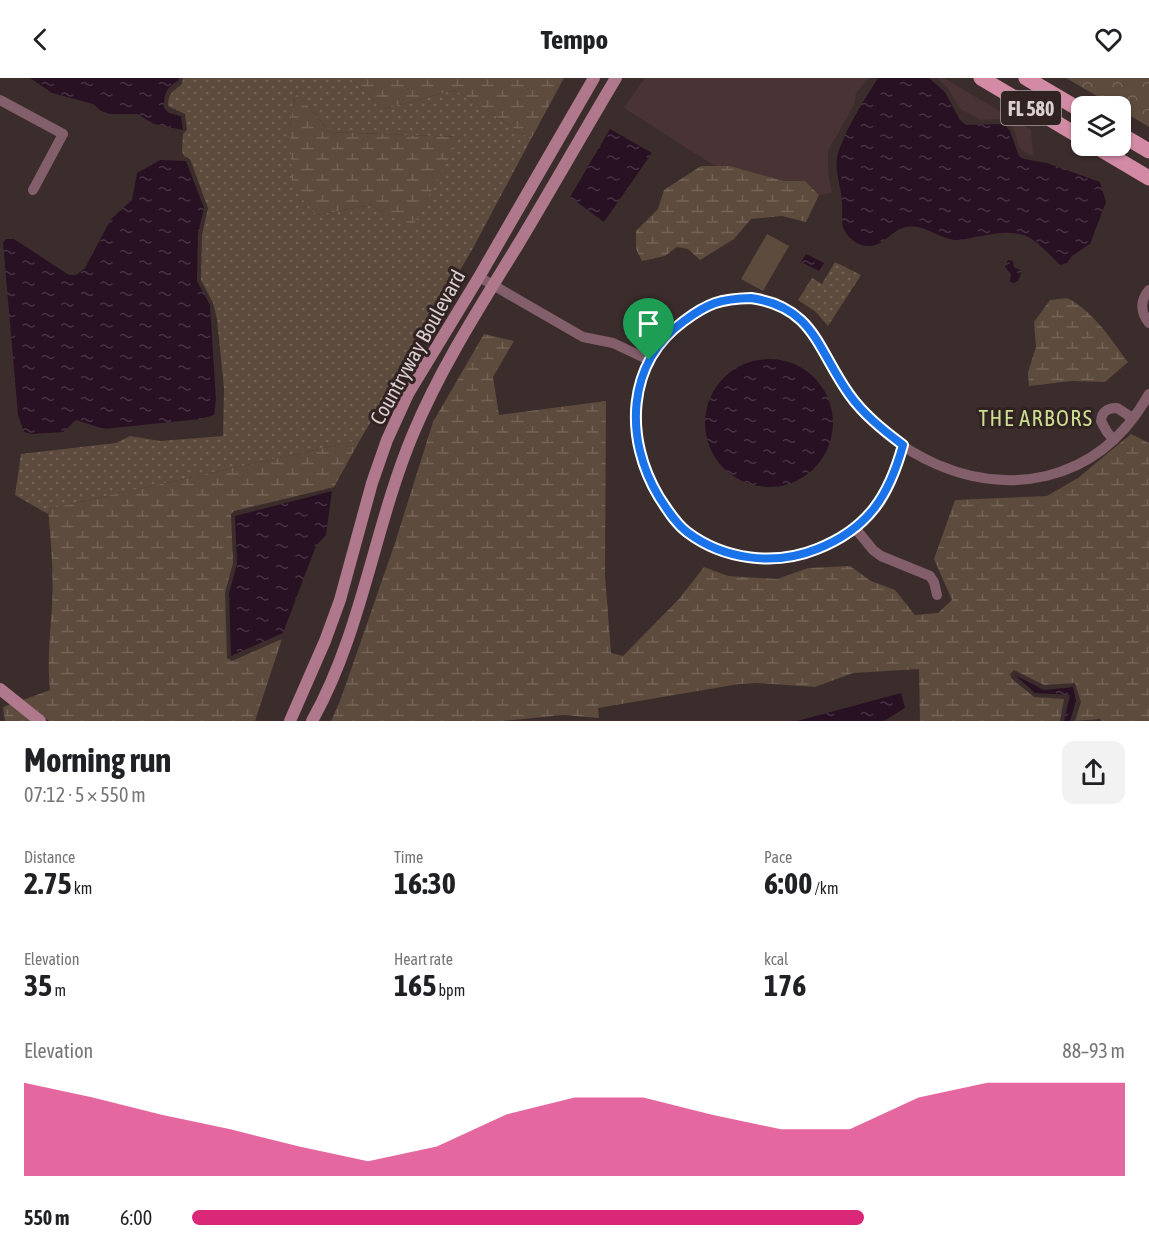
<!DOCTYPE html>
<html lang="en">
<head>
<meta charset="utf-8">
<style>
  body { margin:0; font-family:"Asap Condensed",sans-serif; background:#f2f2f2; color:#202124; height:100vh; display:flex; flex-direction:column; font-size:22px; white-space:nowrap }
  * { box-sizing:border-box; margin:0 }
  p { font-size:20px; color:#757577 }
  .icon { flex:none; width:33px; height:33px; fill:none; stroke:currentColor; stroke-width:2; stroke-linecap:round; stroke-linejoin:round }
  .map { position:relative; height:643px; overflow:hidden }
  .side { display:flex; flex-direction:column; background:#fff; flex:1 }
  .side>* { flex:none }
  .controls { position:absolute; left:1071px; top:18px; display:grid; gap:12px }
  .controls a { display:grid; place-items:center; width:60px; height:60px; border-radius:12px; background:#fff; box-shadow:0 2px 4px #0004; font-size:30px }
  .pin { position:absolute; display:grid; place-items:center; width:51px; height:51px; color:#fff; margin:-62px -26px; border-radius:50% 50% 50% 0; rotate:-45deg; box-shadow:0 0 6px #0007 }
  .pin .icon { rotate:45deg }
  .round { display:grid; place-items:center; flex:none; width:63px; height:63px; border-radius:12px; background:#f2f2f2 }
  .summary { display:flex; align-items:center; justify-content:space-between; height:102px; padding:0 24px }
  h1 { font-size:33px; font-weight:700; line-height:45px }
  .stats { display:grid; grid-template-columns:repeat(3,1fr); gap:9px; height:102px; padding:6px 24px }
  .stats div { display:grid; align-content:center }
  .stats b { font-size:30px; font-weight:700 }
  .stats small { font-size:16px; font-weight:400 }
  .stats p { font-size:16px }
  .chart { height:168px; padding:12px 24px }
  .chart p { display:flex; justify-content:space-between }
  .chart svg { width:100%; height:108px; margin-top:6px; fill:#db2777; opacity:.7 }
  ul { padding:0 24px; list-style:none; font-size:20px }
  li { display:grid; grid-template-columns:96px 72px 1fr; align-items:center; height:45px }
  li i { height:15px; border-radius:8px; background:#db2777 }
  header { display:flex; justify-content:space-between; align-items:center; height:78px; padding:0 24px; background:#fff; font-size:27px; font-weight:700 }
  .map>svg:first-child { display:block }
</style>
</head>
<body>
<header><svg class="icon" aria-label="back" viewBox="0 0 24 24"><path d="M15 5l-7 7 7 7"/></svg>Tempo<svg class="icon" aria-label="heart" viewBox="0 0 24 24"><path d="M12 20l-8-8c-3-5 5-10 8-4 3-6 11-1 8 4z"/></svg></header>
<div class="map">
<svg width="1149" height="643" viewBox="0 0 1149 643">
  <defs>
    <pattern id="grass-dots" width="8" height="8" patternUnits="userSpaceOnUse" patternTransform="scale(1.5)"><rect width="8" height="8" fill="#5d4b3d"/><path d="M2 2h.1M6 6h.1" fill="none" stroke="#746458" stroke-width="1.8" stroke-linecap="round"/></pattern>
    <pattern id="forest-crowns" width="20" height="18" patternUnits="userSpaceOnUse" patternTransform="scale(1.5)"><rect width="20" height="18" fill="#5d4b3d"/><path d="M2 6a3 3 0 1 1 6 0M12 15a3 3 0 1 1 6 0" fill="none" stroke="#746458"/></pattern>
    <pattern id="wetland-marsh" width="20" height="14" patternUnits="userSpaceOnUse" patternTransform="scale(1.5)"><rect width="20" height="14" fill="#5d4b3d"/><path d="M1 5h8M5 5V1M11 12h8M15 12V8" fill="none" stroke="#746458"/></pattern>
    <pattern id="water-ripples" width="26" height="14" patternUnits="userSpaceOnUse" patternTransform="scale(1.5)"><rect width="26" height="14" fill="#291124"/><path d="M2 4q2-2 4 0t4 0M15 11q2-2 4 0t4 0" fill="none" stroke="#473343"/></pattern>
  </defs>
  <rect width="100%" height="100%" fill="#3c2d2d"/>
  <path fill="#4a3334" d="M645,0H869L856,15L854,27L828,73V94L832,115L819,117L805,103H784L730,88H715L624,30Z
    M937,0H944L1031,52L1033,78L1029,77L1019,69L1014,51L1008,44L999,41L981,42L960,31L948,10Z"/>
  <path fill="url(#grass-dots)" fill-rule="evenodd" d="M183,0H350L384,31L455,12L531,61L473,170L360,362L48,431V436L15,417L21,376L116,365L130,358L160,363L223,358L224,310L217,241L213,225L201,202L202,157L208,130L190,81L184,78L182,73L183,56L187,52L185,36L168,28C169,13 172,15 182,6ZM296,14L330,54L459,59L412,149L371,127L316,137L290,49Z
    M835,184L861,197L828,248L816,234L798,222L812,200L822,206Z"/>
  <path fill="url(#forest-crowns)" d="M1066,0H1149V49L1121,32L1120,28H1114Z"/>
  <path fill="url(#wetland-marsh)" d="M350,0H564L531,61L455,12L384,31Z
    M296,14L330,54L460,59L412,150L371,127L316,137L292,109L290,49Z
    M701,88H730L784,103H805L819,117L806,144L782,138L751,141L734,161L700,182L688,171L677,169L665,178L642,183L636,171V153L658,131L664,112Z
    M1067,220C1093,233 1111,261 1128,284L1105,304L1072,303L1029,308L1028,294L1036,269L1034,244L1050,222Z
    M484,256L514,263L493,299L499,337L606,323L605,498L611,575L623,578L679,521L704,489L728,498L777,501L808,490L850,488L871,503L895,512L915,537L938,535L952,522L934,481L955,422L1047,418L1078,400L1131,356L1149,365V643H1102L1100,641L1075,643L1081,624L1075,605L1044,607L1014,592L1010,596L1012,601L1034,619L1064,621L1060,643H920L919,591L853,595L815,609L757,605L739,606L598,630L599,640L563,637L502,643H331L340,623L395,465L433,344Z
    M360,362L334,409L234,433L231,436L233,485L225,515L227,580L232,583L282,561L255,643H49L23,622L50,612C47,583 50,557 52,528C54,496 51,464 48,431Z
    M11,626L32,643H5L3,629Z"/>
  <path fill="#5d4b3d" d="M767,156L789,168L763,213L741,201Z"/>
  <path fill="url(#water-ripples)" d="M30,0H179L178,3C166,10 164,16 164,30L169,35L181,38L183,52L154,46L137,36H110L101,33L93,26L52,15Z
    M878,0H929L945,14L960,42L966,47L999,46L1006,48L1010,53L1019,78L1024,81L1047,85L1100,104L1106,124L1090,166L1072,178L1067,185L1060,187C1031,158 1026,149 981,158C973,159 963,163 954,162C937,160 925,146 906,149C891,152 883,170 866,168C856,167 846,158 843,149C841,142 843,133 842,126C842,108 832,90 839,72C848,47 864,22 878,0Z
    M610,51L652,75L604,144L570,119Z
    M160,82L186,83L204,130L198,156L197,203L210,227L216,322L214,337L200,341L104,351L76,342L63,354L32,356L24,354L18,337L3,165L6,161H14L69,197H76L85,190L111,141L132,122L137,95Z
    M806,176L824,185L819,193L801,184Z
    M1008,182L1013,183L1014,189L1022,193L1018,203L1014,205L1010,204L1011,196L1005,189Z
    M705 345a64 64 0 1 1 128 0a64 64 0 1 1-128 0Z
    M332,413L326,457L316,468L283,555L231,578L229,515L237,486L235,438Z
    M1015,597L1044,612L1073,609L1076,623L1070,643H1064L1070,617L1035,615Z
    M901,615L905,630L884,643H797Z"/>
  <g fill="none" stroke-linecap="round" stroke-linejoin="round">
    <path stroke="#835f6b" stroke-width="10" d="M0,22L63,56L33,112
      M479,199L583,259L613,265L649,282C679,230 750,195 801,241C824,261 832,294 850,318C895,377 972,415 1046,398C1092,387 1126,357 1149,316
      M1149,212C1140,222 1140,234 1149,245
      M649,282C628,329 634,378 661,422C668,433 676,445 686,454C743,499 836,484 879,426C891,409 897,388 903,367
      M1114,362L1107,354L1101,343C1102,333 1108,330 1117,330L1128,337L1131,343
      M855,450L873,472L881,478L930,498L934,504L937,517"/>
    <path stroke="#b0788c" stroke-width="12" d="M0,611L40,643
      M290,643L325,563L340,522L372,405L387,362L408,316L479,199L594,0
      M312,643C362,554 374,449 413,356C441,289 481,227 519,165C552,110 583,55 616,0"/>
    <path stroke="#d38ba5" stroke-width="15" d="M981,0L1082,60
      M1026,0L1082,33
      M1120,56L1149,73
      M1095,68L1149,100"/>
  </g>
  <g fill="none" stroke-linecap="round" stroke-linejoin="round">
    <g stroke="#fff" stroke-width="12">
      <path id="route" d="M751,220C814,229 817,271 849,316C863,336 883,352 903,367C889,418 868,451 817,471C775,488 724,482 687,454C675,445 667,431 659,419C624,361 626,285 684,243C708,225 720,221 751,220Z"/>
    </g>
    <use href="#route" stroke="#1a73e8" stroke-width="8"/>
  </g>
  <g text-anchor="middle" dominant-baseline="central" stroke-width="6" stroke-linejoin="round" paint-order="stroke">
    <rect fill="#322323" stroke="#a89c9c" stroke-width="1.5" x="1001" y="13" width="60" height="34" rx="4.5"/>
    <g font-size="20" font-weight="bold" fill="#dbd0d0">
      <text x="1031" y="30">FL 580</text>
    </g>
    <g font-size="21" fill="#dbd0d0" stroke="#322323">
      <text transform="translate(417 269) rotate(-61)">Countryway Boulevard</text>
    </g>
    <g font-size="22" letter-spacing="1.5" fill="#ccde92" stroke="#322323">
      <text x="1036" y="340">THE ARBORS</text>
    </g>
  </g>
</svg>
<div class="controls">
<a><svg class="icon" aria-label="layers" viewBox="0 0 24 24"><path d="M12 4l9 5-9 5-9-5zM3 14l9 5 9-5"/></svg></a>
</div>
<div class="pin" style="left:649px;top:282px;background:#1e9e55"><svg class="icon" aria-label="arrive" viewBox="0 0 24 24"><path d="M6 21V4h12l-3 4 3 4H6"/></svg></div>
</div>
<section class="side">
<div class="summary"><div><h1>Morning run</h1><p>07:12 · 5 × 550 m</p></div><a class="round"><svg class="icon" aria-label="share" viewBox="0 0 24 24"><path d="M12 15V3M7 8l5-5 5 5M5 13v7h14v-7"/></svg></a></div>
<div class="stats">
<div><p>Distance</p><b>2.75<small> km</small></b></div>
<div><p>Time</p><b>16:30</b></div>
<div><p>Pace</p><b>6:00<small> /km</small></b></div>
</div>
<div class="stats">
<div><p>Elevation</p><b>35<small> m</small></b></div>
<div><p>Heart rate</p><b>165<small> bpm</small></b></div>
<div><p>kcal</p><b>176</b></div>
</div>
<div class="chart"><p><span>Elevation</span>88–93 m</p>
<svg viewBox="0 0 160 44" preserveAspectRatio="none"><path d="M0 44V6L10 12L20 19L30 25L40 32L50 38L60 32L70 19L80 12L90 12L100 19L110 25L120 25L130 12L140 6L150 6L160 6V44z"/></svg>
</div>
<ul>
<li><b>550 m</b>6:00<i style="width:72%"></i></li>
</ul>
</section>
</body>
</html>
